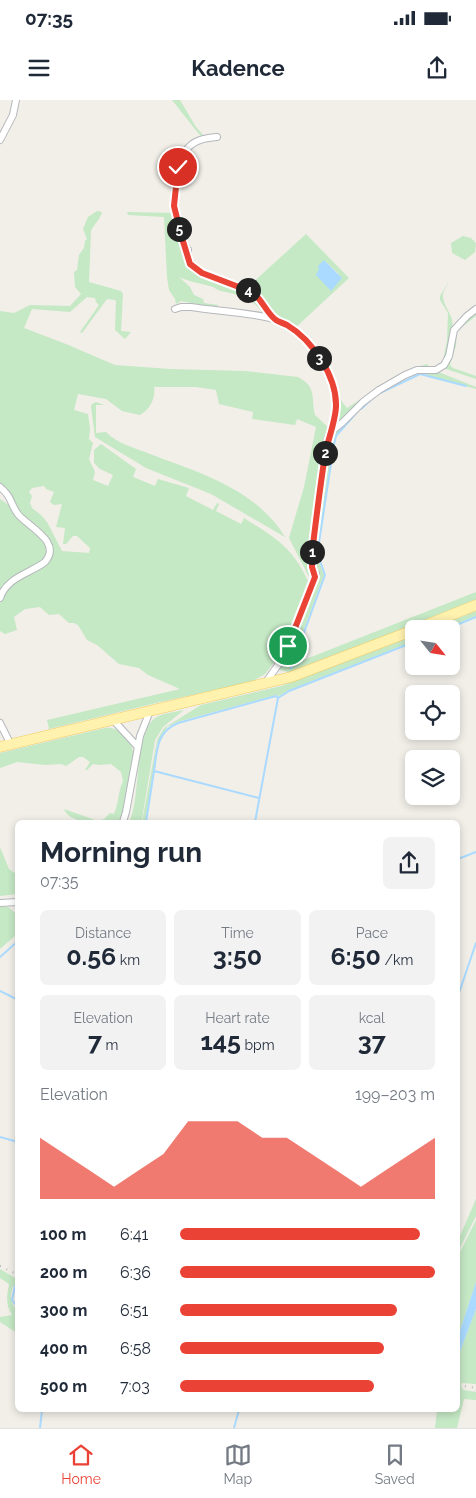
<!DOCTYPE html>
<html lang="en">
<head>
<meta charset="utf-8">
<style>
  body { margin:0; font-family:Raleway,sans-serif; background:#f2f2f3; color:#1f2937; height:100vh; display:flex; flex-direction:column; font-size:19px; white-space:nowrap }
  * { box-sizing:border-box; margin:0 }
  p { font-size:16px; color:#747a83 }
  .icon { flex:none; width:28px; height:28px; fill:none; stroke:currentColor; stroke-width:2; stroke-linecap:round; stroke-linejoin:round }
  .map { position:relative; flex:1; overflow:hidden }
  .details { position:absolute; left:15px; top:720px; width:445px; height:592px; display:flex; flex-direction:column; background:#fff; border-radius:8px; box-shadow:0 2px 8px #0003 }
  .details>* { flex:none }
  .needle { width:32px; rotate:120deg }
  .fabs { position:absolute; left:405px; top:520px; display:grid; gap:10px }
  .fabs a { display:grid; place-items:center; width:55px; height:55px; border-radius:8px; background:#fff; box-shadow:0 2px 8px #0003; font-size:25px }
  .pin { position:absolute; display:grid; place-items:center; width:42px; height:42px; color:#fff; margin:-21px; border:2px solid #fff; border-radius:50%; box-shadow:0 1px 5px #0007 }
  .km { position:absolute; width:25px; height:25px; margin:-12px; border-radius:50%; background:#222; color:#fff; font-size:14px; line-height:25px; text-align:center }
  .round { display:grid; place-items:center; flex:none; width:52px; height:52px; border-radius:8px; background:#f2f2f3 }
  .headline { display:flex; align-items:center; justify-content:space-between; height:85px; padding:0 25px }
  h1 { font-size:28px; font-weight:700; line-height:38px }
  .figures { display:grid; grid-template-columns:repeat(3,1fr); gap:8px; height:85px; padding:5px 25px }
  .figures div { display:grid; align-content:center; border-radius:8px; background:#f2f2f3; text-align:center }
  .figures b { font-size:25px; font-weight:700 }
  .figures small { font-size:14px; font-weight:400 }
  .figures p { font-size:14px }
  .chart { height:140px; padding:10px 25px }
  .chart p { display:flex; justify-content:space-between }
  .chart svg { width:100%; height:90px; margin-top:5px; fill:#ea4335; opacity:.7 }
  ul { padding:0 25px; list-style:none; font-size:16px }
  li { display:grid; grid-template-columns:80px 60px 1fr; align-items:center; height:38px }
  li i { height:12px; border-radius:6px; background:#ea4335 }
  .status { display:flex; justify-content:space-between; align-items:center; height:35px; padding:0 25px; background:#fff; direction:ltr }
  .status svg { height:14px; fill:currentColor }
  header { display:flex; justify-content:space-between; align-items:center; height:65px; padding:0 25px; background:#fff; font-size:22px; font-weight:700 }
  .tab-bar { display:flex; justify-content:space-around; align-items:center; height:70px; border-top:1px solid #e0e1e3; background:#fff; font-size:14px; color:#747a83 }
  .tab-bar a { display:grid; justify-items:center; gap:2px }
  .tab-bar .current { color:#ea4335 }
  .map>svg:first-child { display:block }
</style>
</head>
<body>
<div class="status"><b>07:35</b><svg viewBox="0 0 49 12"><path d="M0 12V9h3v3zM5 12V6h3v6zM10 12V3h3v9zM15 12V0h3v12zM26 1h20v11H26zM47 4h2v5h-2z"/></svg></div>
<header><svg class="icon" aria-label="menu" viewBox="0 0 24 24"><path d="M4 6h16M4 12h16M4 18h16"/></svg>Kadence<svg class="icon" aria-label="share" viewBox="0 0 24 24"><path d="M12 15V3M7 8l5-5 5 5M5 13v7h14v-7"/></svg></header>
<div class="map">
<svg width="476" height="1328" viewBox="0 0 476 1328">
  <rect width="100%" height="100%" fill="#f1efe8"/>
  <path fill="#c5e8c5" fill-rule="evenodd" d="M172,0H180L196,27L205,37L203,38L198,33Z
    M97,111L102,112C100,120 94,124 91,131L89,182L121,191L123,194L121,231L131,232L125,239L115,230L116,202L115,200L107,199L82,233L80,232L99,205L96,202L95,198L87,197L70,212L32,209L24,228L66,244L115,265L170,269L245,271L298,277C317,287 311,297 315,315L329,328L308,456L309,477L289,438L304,387L316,327L297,319L295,325L252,319L253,312L219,304L216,290L196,287H154C156,298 150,309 140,315L122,311L106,299L78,294L74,310L88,314L90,329L89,339L93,343L89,359L95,372L93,380L108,386L113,375L100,369L94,363V350L101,344L136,369L133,377L155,386L158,379L189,388L186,396L213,410L217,403L219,404L216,411L241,424L244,418C274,437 292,446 308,481L278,558L265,574L251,582L156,603L49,629L47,620L180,589L148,575L139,568L119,564L97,545L87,540L78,525L74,523H69L59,514L49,515L40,507L25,509L14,517L17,530L5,534L0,531C0,522 0,512 0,503C5,473 51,479 52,451L21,416L0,385V211L14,213L30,205L70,206L81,194L75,187L74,172L77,170L79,155L84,148L85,141L87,139L83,129L88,117ZM44,386L46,389L54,392L50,402L54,405L62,404L56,427L65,428L63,444H66L73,436H77L90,448L89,453L62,451L47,422L41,415L32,408L30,403L32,396L29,392L32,388Z
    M127,112L174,113C177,125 183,162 190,169C202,183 232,185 248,193C258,198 263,208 269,216L264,215C251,196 242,196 221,191C217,190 214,187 210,186C199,183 190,182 179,177L190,187L194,195L203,199L204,203L218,205V208L181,201L176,204L175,199L169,190L167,177L164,117L128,115Z
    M306,134L349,178L294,229L274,215L247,188ZM325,161L339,174L316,175Z
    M463,136L471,138L476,143L475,152L465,160L452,153L451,143Z
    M450,180C448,184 444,190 443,194C442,203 450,212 452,220C455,233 449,254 442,265L447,241L448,213L440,200V196Z
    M476,210V216L457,231L456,246L450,265L453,268L476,276V279L443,268L455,232Z
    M427,264L431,268L406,273L334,327L333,285L336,283L342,302L347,308L390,280L410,269Z
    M420,271H436L476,287V289L419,273C406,278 388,285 377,294C361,306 340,325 333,344L318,449V459L324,475L290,568L296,563L476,492V501L289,572L279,570L284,562L318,473L314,471C311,456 324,349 332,335C334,330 341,326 345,322C366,301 390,278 420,271Z
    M96,302L104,305H96V333L106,332C118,344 135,348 150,354C200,373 256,389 285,437L211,394L146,368L95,337L91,307L92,304Z
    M0,399C12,406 41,433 46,446C48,450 47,454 47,458L0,493Z
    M476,511V516L444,529H432Z
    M414,536V541L289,590L279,596L276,595L177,622L167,627L157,644L147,714L145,722H142L157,640L164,628L201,605L281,586Z
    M184,610L163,627L155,640L142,719L141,722H129C141,699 134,635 154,619C161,613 175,612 184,610Z
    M105,628C112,627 118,630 123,634C141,649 131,673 127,692C125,702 124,714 120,722C105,722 70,726 64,709L98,721L104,719L110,713L114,714C119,703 118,691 123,681L121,672L111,664L99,665L93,664L87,670H85L90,662L83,657H79L66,666L61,664L45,665L17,662L0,668V653Z
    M0,747L9,769L16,774L15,775L17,776V794L0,796Z
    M0,807H8L18,815L17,834L0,849Z
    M476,1099V1116L458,1152V1141Z
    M476,1120V1182L458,1237V1156Z
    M0,1169L17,1179V1187L13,1186C10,1196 10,1203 17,1210V1233L0,1222V1217L12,1215C5,1204 7,1196 9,1184L0,1178Z
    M476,1209V1284L462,1283L461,1285L463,1290L476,1292V1300L464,1299L457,1328H435L437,1310H458V1257Z"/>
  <path fill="#aadaff" d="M324,160L342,178L331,191L316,175L319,169L318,166Z
    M476,1182V1209L458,1257V1237Z"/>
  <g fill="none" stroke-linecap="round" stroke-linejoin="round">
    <path stroke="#aadaff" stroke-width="2" d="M380,293L420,274L466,286
      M361,309L374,297
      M447,529L476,517
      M291,568L325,475L319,458L318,449L334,344L336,336L357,312
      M154,671C157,651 156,632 178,623L276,596L278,598
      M146,722L154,671L259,698
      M255,722L278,598L289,591L414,542
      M458,759L476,752
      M0,857L18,841
      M0,891L18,900
      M458,896L476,843
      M0,1037L18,1042
      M15,1186L12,1200L18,1208
      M40,1328L42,1310
      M234,1328L239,1310"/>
    <g stroke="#b5b8bc" stroke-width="8">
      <path id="street" d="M0,40L13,15L16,0
        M188,150C187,161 193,167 202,173L252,192L257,196L275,220
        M188,152C183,140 178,128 176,115C172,96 175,58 191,45C198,39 208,38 217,37
        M175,209L181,207H191C217,211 245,212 270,218C305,227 335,270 336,305C337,318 330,329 327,342C321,369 319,400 315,428C314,442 307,465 315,477
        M331,332L343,322L363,302L379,290L405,275L417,270H436L444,265L449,256L454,230L467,216L476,209
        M0,387C11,396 10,402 17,413C26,426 63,441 45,462C29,474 7,477 0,498
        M266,582L283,558L316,474
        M114,621L138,647
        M0,623L11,645
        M123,722L126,712L140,636L150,611
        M0,803L18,802"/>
    </g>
    <g stroke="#f2c960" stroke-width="11">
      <path id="primary" d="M416,529L476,505
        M0,647L291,577L414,530"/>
    </g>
    <use href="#street" stroke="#fff" stroke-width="6"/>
    <use href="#primary" stroke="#fff2af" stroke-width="10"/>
    <path stroke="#b6b7b8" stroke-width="2" stroke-dasharray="1 6" stroke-linecap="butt" d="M0,1166L18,1175
      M458,1285L476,1288"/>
  </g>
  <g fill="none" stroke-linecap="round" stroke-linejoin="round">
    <g stroke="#fff" stroke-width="10">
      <path id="route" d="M178,67L174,106L182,138L190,164L202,173L252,192C262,199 267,214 276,220C279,222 283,223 287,225C312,240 337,276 336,307C335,323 328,339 325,355C320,387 316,420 312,453V467L315,477L288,546"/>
    </g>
    <use href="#route" stroke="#ea4335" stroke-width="6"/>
  </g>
</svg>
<div class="fabs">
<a><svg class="needle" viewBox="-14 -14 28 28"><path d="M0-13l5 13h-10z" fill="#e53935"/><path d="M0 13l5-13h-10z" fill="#747a83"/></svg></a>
<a><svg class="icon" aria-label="locate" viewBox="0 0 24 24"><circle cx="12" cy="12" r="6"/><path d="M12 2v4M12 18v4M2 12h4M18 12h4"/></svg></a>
<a><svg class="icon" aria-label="layers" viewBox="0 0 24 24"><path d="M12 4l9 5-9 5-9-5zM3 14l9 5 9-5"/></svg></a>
</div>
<div class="pin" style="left:288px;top:546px;background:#1e9e55"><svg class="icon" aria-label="arrive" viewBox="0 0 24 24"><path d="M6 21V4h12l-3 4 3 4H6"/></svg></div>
<div class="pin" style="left:178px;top:67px;background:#d93025"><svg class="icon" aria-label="check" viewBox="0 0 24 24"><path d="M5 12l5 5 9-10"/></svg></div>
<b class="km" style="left:312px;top:452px">1</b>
<b class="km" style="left:325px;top:353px">2</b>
<b class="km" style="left:319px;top:258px">3</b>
<b class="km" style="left:248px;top:190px">4</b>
<b class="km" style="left:179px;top:129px">5</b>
<section class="details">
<div class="headline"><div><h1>Morning run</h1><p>07:35</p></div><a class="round"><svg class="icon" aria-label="share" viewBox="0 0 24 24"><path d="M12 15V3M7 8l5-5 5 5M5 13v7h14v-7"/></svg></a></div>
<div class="figures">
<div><p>Distance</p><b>0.56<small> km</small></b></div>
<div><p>Time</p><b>3:50</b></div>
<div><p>Pace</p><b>6:50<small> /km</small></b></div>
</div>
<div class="figures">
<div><p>Elevation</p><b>7<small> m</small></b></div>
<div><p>Heart rate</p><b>145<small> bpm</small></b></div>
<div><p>kcal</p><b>37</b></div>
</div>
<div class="chart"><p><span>Elevation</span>199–203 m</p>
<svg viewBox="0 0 160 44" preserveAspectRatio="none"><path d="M0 44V14L10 22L20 30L30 38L40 30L50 22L60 6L70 6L80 6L90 14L100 14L110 22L120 30L130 38L140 30L150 22L160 14V44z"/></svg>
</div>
<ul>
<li><b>100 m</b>6:41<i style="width:94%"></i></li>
<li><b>200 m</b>6:36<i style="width:100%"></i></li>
<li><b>300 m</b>6:51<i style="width:85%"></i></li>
<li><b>400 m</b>6:58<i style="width:80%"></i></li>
<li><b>500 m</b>7:03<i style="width:76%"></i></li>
</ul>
</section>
</div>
<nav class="tab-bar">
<a class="current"><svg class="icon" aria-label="home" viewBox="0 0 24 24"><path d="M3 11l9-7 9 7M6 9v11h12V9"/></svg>Home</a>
<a><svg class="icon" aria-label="map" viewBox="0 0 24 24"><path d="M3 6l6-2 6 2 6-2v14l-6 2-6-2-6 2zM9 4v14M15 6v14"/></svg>Map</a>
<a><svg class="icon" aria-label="saved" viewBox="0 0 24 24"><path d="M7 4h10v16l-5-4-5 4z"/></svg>Saved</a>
</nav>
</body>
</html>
